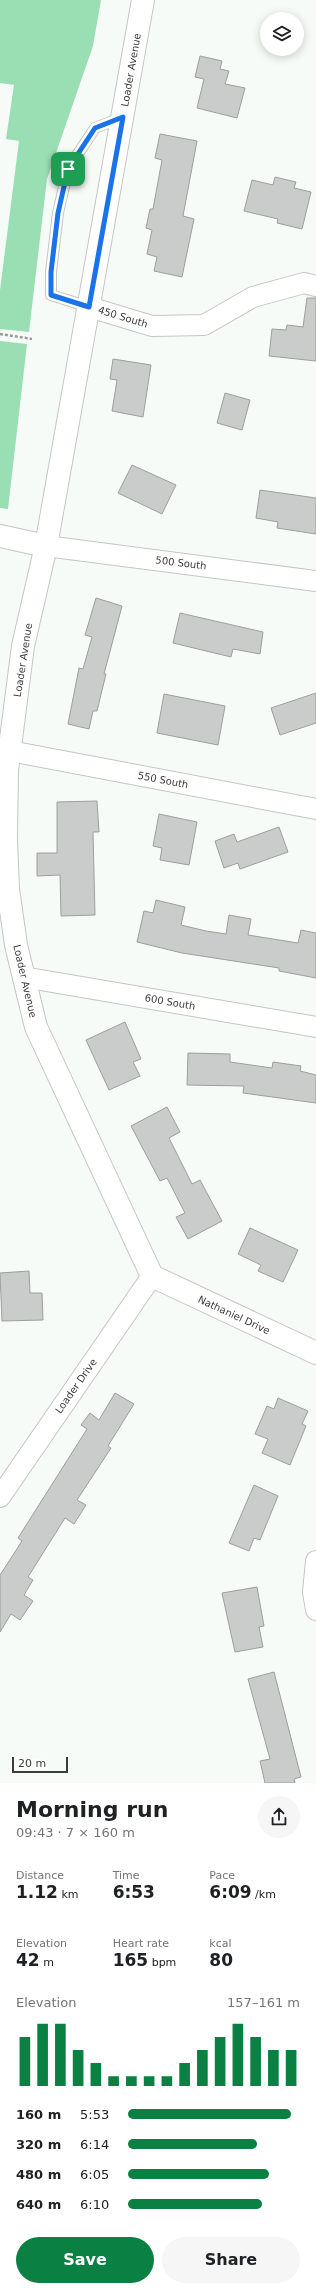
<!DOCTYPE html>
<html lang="en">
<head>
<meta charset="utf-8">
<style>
  body { margin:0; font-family:"DejaVu Sans",sans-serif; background:#f6f6f6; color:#202124; height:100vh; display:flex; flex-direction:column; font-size:15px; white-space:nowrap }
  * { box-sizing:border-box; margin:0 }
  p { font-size:13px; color:#757577 }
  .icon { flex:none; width:22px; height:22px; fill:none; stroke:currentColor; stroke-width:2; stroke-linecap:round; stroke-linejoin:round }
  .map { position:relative; height:1783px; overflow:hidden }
  .drawer { display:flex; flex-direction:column; background:#fff; flex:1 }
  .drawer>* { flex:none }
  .buttons { position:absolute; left:260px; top:12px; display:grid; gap:8px }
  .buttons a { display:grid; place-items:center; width:44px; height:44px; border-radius:50%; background:#fff; box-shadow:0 2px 10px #0003; font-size:20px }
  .scale { position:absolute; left:12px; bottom:10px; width:56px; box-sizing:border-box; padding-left:4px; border:2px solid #3a3b3a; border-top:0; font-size:11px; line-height:14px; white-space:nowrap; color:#3a3b3a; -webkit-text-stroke:3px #fff; paint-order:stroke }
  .pin { position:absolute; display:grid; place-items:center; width:34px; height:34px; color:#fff; margin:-17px; border-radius:8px; box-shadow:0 2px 6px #0006 }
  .round { display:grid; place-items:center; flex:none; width:42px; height:42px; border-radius:21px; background:#f6f6f6 }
  .head { display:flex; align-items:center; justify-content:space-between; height:68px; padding:0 16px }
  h1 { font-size:22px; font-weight:700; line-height:30px }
  .metrics { display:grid; grid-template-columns:repeat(3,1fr); gap:6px; height:68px; padding:4px 16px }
  .metrics div { display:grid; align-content:center }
  .metrics b { font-size:17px; font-weight:700 }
  .metrics small { font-size:11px; font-weight:400 }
  .metrics p { font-size:11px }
  .chart { height:112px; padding:8px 16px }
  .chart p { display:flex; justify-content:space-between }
  .chart svg { width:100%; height:72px; margin-top:4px; stroke:#0b8043; stroke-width:6 }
  .action { display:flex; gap:8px; margin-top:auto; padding:8px 16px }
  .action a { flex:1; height:46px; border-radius:24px; background:#0b8043; color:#fff; font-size:16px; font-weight:700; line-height:46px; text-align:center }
  .action a+a { background:#f6f6f6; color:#202124 }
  ul { padding:0 16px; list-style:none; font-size:13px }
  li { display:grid; grid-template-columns:64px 48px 1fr; align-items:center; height:30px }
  li i { height:10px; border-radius:5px; background:#0b8043 }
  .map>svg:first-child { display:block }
</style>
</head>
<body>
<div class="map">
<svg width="316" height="1783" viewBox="0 0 316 1783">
  <rect width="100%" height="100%" fill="#f7fbf8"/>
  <path fill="#9adfb4" d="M0,0H101L93,46L47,179L29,332L0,329V290L19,141L6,139L14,85L0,83Z
    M0,341L27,344L8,509L0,508Z"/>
  <path fill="#c9ccca" stroke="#9c9f9d" d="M200,56L222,61L220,69L229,71L225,84L245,88L237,118L197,108L204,79L195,77Z
    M160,134L197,141L183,216L194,219L182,277L154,271L157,257L147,254L152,230L146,228L150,209H153L162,160L155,158Z
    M275,177L296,182L294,188L311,192L302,229L277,223L278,219L244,211L252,180L273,185Z
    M307,298H316V361L269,356L272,329L286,330L287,325L303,327Z
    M113,359L151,365L143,417L112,411L117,380L110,379Z
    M225,393L250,400L242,430L217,423Z
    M132,465L176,485L162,514L118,493Z
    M260,490L316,498V534L277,528L278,522L256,518Z
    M96,598L122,606L104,674H106L97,711H93L89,729L68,724L79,668L83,669L92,637L85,635Z
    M180,613L263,632L260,654L233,649L231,657L173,643Z
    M316,693V723L280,735L271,708Z
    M164,694L225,706L218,745L157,733Z
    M97,801L99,832H93L95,915L61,916L60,875L37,876V853H57V802Z
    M159,814L197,822L189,865L160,860L162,848L153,846Z
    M279,827L288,852L240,869L238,863L224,868L215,841L234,834L237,842Z
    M156,900L185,907L181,925L206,931L226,934L229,915L251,919L248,935L298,943L301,930L316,933V978L279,971V968L182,953L137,942L144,911L153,913Z
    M125,1022L141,1059L133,1062L140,1076L109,1090L86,1040Z
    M188,1053L230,1054V1062L272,1068L273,1062L301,1066L300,1071L316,1075V1103L243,1093L244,1086L187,1085Z
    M167,1107L180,1132L169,1138L192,1184L200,1180L222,1221L188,1239L176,1217L185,1213L167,1178L160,1181L131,1126Z
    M250,1228L298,1250L283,1282L258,1271L261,1265L238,1254Z
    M29,1271L30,1293H42L43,1320L2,1321L0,1273Z
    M115,1393L134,1404L108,1446L111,1448L77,1500L86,1505L74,1524L65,1518L28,1577L33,1580L24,1595L33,1601L20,1620L11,1614L0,1632V1575L22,1541L18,1538L87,1429L81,1425L90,1413L99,1420Z
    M278,1398L308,1411L302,1424L306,1426L290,1465L262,1453L268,1439L255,1434L267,1406L274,1409Z
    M254,1485L278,1496L260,1540L254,1538L249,1551L229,1543Z
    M257,1587L264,1626L259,1627L263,1647L235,1652L222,1593Z
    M274,1672L301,1777L294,1779L295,1783H265L260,1761L270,1759L248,1679Z"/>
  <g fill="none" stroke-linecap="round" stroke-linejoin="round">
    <g stroke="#c3c6c4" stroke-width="12">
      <path id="lane" d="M89,307L51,295V272L58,213L68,169L95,128L123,117"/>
    </g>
    <g stroke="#c3c6c4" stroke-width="22">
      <path id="street" d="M89,307L152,326L204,325L253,297L304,283L316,286
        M46,546L316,581
        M10,751L316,809
        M23,977L316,1027
        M0,1497L152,1276
        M316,1561L313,1592L316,1610"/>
    </g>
    <g stroke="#c3c6c4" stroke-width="24">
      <path id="secondary" d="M143,0L46,546L23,646L7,770L6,839L8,889L16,945L36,1027L152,1276L316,1353
        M0,536L46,546"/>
    </g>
    <path stroke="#9a9c9a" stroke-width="2.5" stroke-dasharray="3 2" stroke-linecap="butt" d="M0,334L32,339"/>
    <use href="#lane" stroke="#fff" stroke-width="10"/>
    <use href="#street" stroke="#fff" stroke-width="20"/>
    <use href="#secondary" stroke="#fff" stroke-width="22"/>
  </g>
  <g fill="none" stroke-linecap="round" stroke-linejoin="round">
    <g stroke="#fff" stroke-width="8">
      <path id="route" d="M123,117L89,307L51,295V272L58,213L68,169L95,128Z"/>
    </g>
    <use href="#route" stroke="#1a73e8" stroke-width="5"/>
  </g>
  <g text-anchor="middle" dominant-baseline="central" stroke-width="4" stroke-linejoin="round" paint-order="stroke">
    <g font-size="10" fill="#3a3b3a" stroke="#fff">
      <text transform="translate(131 70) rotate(-80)">Loader Avenue</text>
      <text transform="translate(123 317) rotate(17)">450 South</text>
      <text transform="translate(181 563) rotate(7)">500 South</text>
      <text transform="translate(23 660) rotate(-81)">Loader Avenue</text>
      <text transform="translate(163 780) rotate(11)">550 South</text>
      <text transform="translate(25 981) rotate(77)">Loader Avenue</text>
      <text transform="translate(170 1002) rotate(10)">600 South</text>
      <text transform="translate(234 1315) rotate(25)">Nathaniel Drive</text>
      <text transform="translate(76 1386) rotate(-55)">Loader Drive</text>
    </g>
  </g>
</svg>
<div class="buttons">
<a><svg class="icon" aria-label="layers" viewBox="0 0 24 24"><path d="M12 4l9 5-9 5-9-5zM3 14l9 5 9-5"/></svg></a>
</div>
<div class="scale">20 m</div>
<div class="pin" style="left:68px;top:169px;background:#1e9e55"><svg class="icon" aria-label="arrive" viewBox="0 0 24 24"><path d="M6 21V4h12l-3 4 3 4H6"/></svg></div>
</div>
<section class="drawer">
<div class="head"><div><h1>Morning run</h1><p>09:43 · 7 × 160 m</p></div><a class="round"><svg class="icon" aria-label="share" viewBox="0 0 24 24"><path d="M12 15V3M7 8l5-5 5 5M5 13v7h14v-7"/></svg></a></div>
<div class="metrics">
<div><p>Distance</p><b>1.12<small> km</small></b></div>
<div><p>Time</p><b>6:53</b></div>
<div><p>Pace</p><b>6:09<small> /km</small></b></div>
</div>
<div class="metrics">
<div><p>Elevation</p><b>42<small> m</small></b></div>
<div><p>Heart rate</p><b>165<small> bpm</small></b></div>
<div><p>kcal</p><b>80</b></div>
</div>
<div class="chart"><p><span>Elevation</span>157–161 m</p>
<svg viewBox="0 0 160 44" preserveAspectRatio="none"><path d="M5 44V14M15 44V6M25 44V6M35 44V22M45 44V30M55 44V38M65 44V38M75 44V38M85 44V38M95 44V30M105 44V22M115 44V14M125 44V6M135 44V14M145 44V22M155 44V22"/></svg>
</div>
<ul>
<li><b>160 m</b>5:53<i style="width:95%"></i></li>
<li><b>320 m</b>6:14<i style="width:75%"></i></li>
<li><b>480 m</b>6:05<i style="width:82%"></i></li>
<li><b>640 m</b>6:10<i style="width:78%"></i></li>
</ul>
<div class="action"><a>Save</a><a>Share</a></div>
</section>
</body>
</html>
